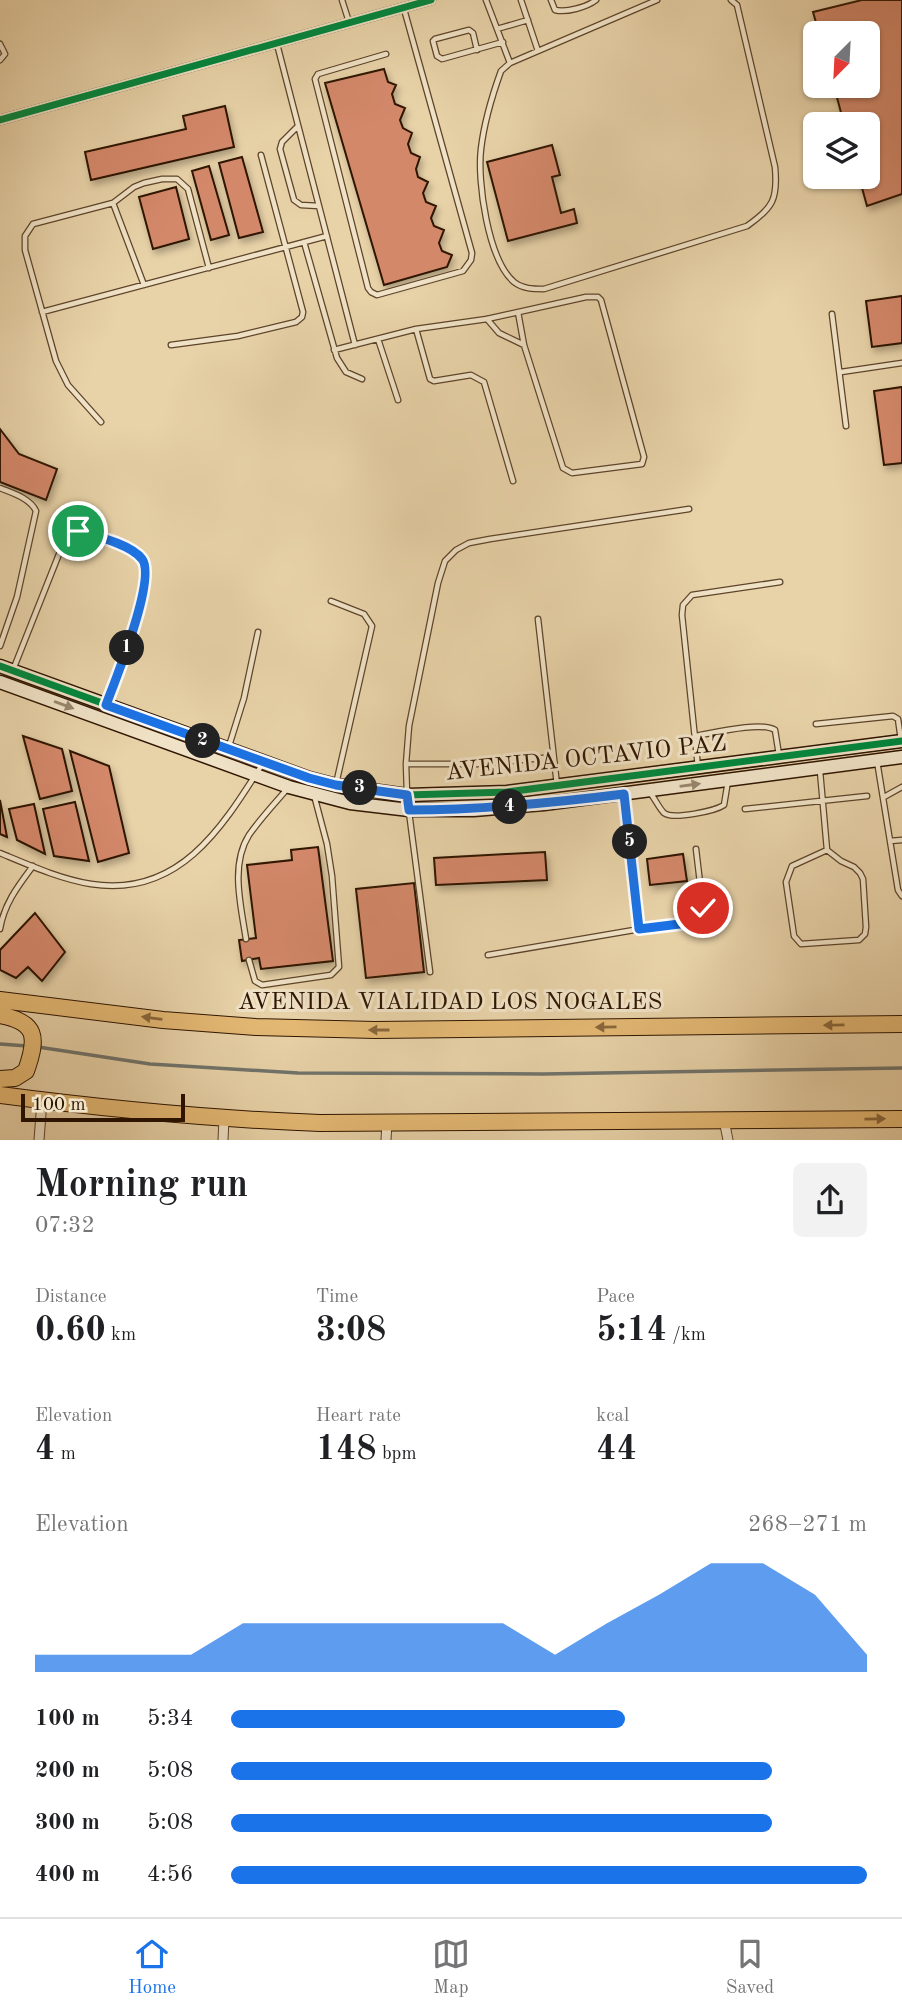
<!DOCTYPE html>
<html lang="en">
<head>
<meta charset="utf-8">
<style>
  body { margin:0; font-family:"Old Standard TT",serif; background:#f2f2f2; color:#202124; height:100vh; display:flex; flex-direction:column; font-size:26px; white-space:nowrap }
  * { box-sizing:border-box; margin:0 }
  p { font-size:23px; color:#757577 }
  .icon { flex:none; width:38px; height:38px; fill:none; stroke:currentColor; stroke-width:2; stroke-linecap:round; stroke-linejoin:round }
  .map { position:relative; height:1140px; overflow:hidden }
  .drawer { display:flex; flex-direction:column; background:#fff; flex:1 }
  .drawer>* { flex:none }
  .needle { width:46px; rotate:204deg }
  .controls { position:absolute; left:803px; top:21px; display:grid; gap:14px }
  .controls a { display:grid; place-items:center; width:77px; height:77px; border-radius:10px; background:#fff; box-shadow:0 2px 5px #0004; font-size:35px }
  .scale { position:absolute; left:21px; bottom:18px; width:164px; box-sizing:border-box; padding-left:7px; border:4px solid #2f1500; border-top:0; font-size:19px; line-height:24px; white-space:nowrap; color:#2f1500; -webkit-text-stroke:5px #f0e2c6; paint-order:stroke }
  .pin { position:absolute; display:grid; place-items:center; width:60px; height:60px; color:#fff; margin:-30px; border:4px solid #fff; border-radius:50%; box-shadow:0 2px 7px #0007 }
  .km { position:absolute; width:35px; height:35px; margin:-18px; border-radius:50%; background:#222; color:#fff; font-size:19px; line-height:35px; text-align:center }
  .round { display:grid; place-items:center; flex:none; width:74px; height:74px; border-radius:10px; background:#f2f2f2 }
  .summary { display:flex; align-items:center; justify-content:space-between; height:119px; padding:0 35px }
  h1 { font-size:38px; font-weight:800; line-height:52px }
  .stats { display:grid; grid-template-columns:repeat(3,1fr); gap:10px; height:119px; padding:7px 35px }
  .stats div { display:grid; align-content:center }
  .stats b { font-size:35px; font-weight:800 }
  .stats small { font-size:19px; font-weight:400 }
  .stats p { font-size:19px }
  .chart { height:196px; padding:14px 35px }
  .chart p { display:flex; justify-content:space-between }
  .chart svg { width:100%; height:126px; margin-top:7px; fill:#1a73e8; opacity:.7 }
  ul { padding:0 35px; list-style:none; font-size:23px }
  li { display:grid; grid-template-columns:112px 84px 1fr; align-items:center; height:52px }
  li i { height:18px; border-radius:9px; background:#1a73e8 }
  .dock { display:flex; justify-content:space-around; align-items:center; height:98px; border-top:2px solid #e0e0e0; background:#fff; font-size:19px; color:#757577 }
  .dock a { display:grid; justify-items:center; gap:4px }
  .dock .on { color:#1a73e8 }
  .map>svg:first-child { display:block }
</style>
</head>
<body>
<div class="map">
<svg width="902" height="1140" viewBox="0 0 902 1140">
  <defs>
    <filter id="shadow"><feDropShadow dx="2.5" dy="4.5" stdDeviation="3.5" flood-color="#0004"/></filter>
  </defs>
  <rect width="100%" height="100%" fill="#e8d2a8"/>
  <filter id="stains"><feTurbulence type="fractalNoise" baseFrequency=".00286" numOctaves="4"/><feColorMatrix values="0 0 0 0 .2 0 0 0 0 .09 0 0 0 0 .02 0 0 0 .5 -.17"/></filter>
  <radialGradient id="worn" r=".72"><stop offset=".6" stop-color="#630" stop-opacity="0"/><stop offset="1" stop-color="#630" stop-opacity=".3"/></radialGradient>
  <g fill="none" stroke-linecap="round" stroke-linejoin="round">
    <path stroke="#71746c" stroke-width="3.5" d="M0,1044L27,1046
      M38,1047L150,1064L298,1073L543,1074L902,1068"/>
  </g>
  <path fill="#d3886a" stroke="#2f1500" stroke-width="2" filter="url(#shadow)" d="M862,0H902V194L867,206L859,177H868V124H844L834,86H868V33H819L813,12Z
    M384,69L388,82L396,85L392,94L395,104L405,108L400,120L403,128L412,133L408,144L411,153L420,157L416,169L418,177L428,182L423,193L426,202L436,206L431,218L434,226L444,230L439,243L442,251L452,255L447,267L384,285L325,83Z
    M225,106L234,147L91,180L85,152L186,129L183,116Z
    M552,145L560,175L552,177L561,213L574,209L577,223L508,241L487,162Z
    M242,157L263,232L239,238L219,163Z
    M209,166L229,235L211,240L192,171Z
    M176,187L189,239L153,249L139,197Z
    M902,296V343L872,347L866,301Z
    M902,387V463L884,465L874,391Z
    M0,429L19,454L57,469L46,500L0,482Z
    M23,736L62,749L72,791L40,799Z
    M70,751L109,766L129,853L98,862Z
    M0,800L7,837L0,834Z
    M75,802L89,861L54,856L43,809Z
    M34,804L45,854L17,840L9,809Z
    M318,847L333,961L261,969L259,958L242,961L239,940L256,938L247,865L292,860L291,850Z
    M545,852L547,880L436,885L434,858Z
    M683,854L687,881L650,885L647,859Z
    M414,883L424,972L366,978L356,889Z
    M35,913L65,952L42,981L28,967L16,978L0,970V950Z"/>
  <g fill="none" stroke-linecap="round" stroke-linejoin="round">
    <g stroke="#5d442a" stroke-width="7">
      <path id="lane" d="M342,0L349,22
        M486,0L510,63
        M521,0L538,51
        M551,0L555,10C566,13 587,7 596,0
        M657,0L510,63L501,71C492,96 484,123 481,149C477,181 488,260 514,282C523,289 533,289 544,289L747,226C773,208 778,199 775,167L737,5L731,0
        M497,29L528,20
        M0,44L5,54L0,60
        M277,44L355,345
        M477,50L473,33L469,30L435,39L433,41L437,56L442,59L503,42
        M386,54L318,74L315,79L368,288L371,292L377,295L463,271L471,260L472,253L404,9
        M298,126L282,142L280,149L294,200L301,205L319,206
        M113,203L144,285
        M304,242L337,358L346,372L362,379
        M42,312L327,236
        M832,314L846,426
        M487,319L499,333L524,345
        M416,329L430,379L434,381L471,375L484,382L513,481
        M378,339L398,400
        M171,345L238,336L296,322L302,317L303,312L261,155
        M334,350L416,329L487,319L586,297H598L601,300L644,457L642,464L572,473L563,468L524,345L518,312
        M841,372L902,363
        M101,422L68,385L56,361L25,250V236L33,224L113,203L134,187L144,183L162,179H177L188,189L209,268
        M0,488C12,493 30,498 36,511L17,597L0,646
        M331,601L364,614L372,626L336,784
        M538,619L557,785
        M13,670L65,539L78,531C95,536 131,544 142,558C157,577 115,680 107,704
        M816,724L893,716L898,719L901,740
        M695,736C713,733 761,721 775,730L779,755
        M229,746L244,698L258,632
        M877,761L898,890L902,896
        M406,764H477L543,758
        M698,767L682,615L683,605L692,595L780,582
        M820,771L827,850L841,861L854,867L860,873L863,879L866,927L865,934L859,940L801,944L794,936L786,882L792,866L827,850
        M407,793L406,764L409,726L438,583L445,561L456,550L469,543L490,539L689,509
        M651,794C655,799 659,808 664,813C673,820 715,811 724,805L728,781
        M624,795L639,929
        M884,797L902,787
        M745,809L867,796
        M409,812L430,972
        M890,841L902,840
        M0,853C29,865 60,879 91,884C179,898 222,828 263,763
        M0,929C4,904 18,886 33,866
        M246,939C241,906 230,865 249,835C260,819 275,803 288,788
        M488,955L640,929L696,922L702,916L703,908L696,849
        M249,960L255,981L262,985L331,975L339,967L332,876L327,844L314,795"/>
    </g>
    <g stroke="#5d442a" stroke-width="11">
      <path id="street" d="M0,120L431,0
        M724,1120L728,1140
        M39,1140L42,1101
        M223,1140L224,1119
        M386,1140L387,1122"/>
    </g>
    <g stroke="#2f1500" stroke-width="15">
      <path id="secondary" d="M0,666L309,778L336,785L407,795L507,792L902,741
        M0,682L289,787L350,803L409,810H474L544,804L902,757"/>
    </g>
    <g stroke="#2f1500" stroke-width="18">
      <path id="highway" d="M0,1000L163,1020L256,1027L375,1030L902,1024
        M0,1015C37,1022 38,1037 26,1071L15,1078L0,1079
        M0,1095C107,1109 212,1119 320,1123L902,1119"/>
    </g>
    <use href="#lane" stroke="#f0e2c6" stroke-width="4.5"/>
    <use href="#street" stroke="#f0e2c6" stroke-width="9"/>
    <use href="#secondary" stroke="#f0e2c6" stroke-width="12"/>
    <use href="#highway" stroke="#e4b974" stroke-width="16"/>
    <g stroke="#f0e2c6" stroke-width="11">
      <path id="cycleway" d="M0,120L431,0
        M0,666L309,778L336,785L407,795L507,792L902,741"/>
    </g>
    <use href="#cycleway" stroke="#00873e" stroke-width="7"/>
  </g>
  <defs><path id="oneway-solid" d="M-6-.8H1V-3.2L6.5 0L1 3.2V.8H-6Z" transform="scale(1.75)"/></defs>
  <g fill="#99866d">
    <use href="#oneway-solid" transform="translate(64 705) rotate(20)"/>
    <use href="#oneway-solid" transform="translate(690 785) rotate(-8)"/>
  </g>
  <g fill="#8a673a">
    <use href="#oneway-solid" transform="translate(152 1018) rotate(-173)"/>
    <use href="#oneway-solid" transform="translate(834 1025) rotate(179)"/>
    <use href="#oneway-solid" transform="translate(606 1027) rotate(179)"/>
    <use href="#oneway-solid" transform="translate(379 1030) rotate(-180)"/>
    <use href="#oneway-solid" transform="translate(875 1119) rotate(-1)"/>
  </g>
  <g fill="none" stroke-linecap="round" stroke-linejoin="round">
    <g stroke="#fff" stroke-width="14">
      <path id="route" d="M78,531C95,536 131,544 142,559C157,578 115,681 106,705L309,778L336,785L407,795L409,810C482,810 552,803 624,794L639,929L696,922L702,916L703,908"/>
    </g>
    <use href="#route" stroke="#1a73e8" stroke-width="9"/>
  </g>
  <g text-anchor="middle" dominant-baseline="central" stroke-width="6" stroke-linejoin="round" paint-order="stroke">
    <g font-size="24" fill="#2f1500" stroke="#f0e2c6">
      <text transform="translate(586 759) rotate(-6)">AVENIDA OCTAVIO PAZ</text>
      <text x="450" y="1003">AVENIDA VIALIDAD LOS NOGALES</text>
    </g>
  </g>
  <rect width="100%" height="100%" filter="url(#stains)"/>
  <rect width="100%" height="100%" fill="url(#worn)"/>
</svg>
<div class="controls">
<a><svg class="needle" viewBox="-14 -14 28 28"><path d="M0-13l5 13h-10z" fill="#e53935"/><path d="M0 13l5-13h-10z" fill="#757577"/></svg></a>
<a><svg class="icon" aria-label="layers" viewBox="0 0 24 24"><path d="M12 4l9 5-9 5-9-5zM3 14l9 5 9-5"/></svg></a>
</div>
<div class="scale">100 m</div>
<div class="pin" style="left:78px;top:531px;background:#1e9e55"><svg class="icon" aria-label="arrive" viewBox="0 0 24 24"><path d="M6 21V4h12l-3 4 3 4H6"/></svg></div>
<div class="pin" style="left:703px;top:908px;background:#d93025"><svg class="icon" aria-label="check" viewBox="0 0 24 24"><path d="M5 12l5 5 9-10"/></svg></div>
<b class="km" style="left:127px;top:648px">1</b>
<b class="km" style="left:203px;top:741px">2</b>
<b class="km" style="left:360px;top:788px">3</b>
<b class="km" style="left:510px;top:807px">4</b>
<b class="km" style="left:630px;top:842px">5</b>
</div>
<section class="drawer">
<div class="summary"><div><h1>Morning run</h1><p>07:32</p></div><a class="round"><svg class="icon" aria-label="share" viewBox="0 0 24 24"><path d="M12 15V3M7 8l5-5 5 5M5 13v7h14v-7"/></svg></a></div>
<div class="stats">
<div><p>Distance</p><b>0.60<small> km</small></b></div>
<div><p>Time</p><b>3:08</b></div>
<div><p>Pace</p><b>5:14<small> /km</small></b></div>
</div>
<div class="stats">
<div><p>Elevation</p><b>4<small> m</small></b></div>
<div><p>Heart rate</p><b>148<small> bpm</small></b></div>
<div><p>kcal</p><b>44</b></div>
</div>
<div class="chart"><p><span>Elevation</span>268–271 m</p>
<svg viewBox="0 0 160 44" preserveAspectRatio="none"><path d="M0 44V38L10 38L20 38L30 38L40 27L50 27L60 27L70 27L80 27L90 27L100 38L110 27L120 17L130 6L140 6L150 17L160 38V44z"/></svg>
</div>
<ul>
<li><b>100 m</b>5:34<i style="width:62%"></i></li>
<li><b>200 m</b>5:08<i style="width:85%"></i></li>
<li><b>300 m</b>5:08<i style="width:85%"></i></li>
<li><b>400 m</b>4:56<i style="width:100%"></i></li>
</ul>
</section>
<nav class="dock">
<a class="on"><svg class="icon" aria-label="home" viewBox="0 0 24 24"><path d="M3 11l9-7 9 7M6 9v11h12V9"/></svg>Home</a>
<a><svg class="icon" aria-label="map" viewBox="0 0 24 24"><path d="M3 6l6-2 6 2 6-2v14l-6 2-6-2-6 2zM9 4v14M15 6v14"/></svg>Map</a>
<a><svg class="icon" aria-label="saved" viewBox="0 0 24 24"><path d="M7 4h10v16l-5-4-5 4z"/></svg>Saved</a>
</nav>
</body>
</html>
